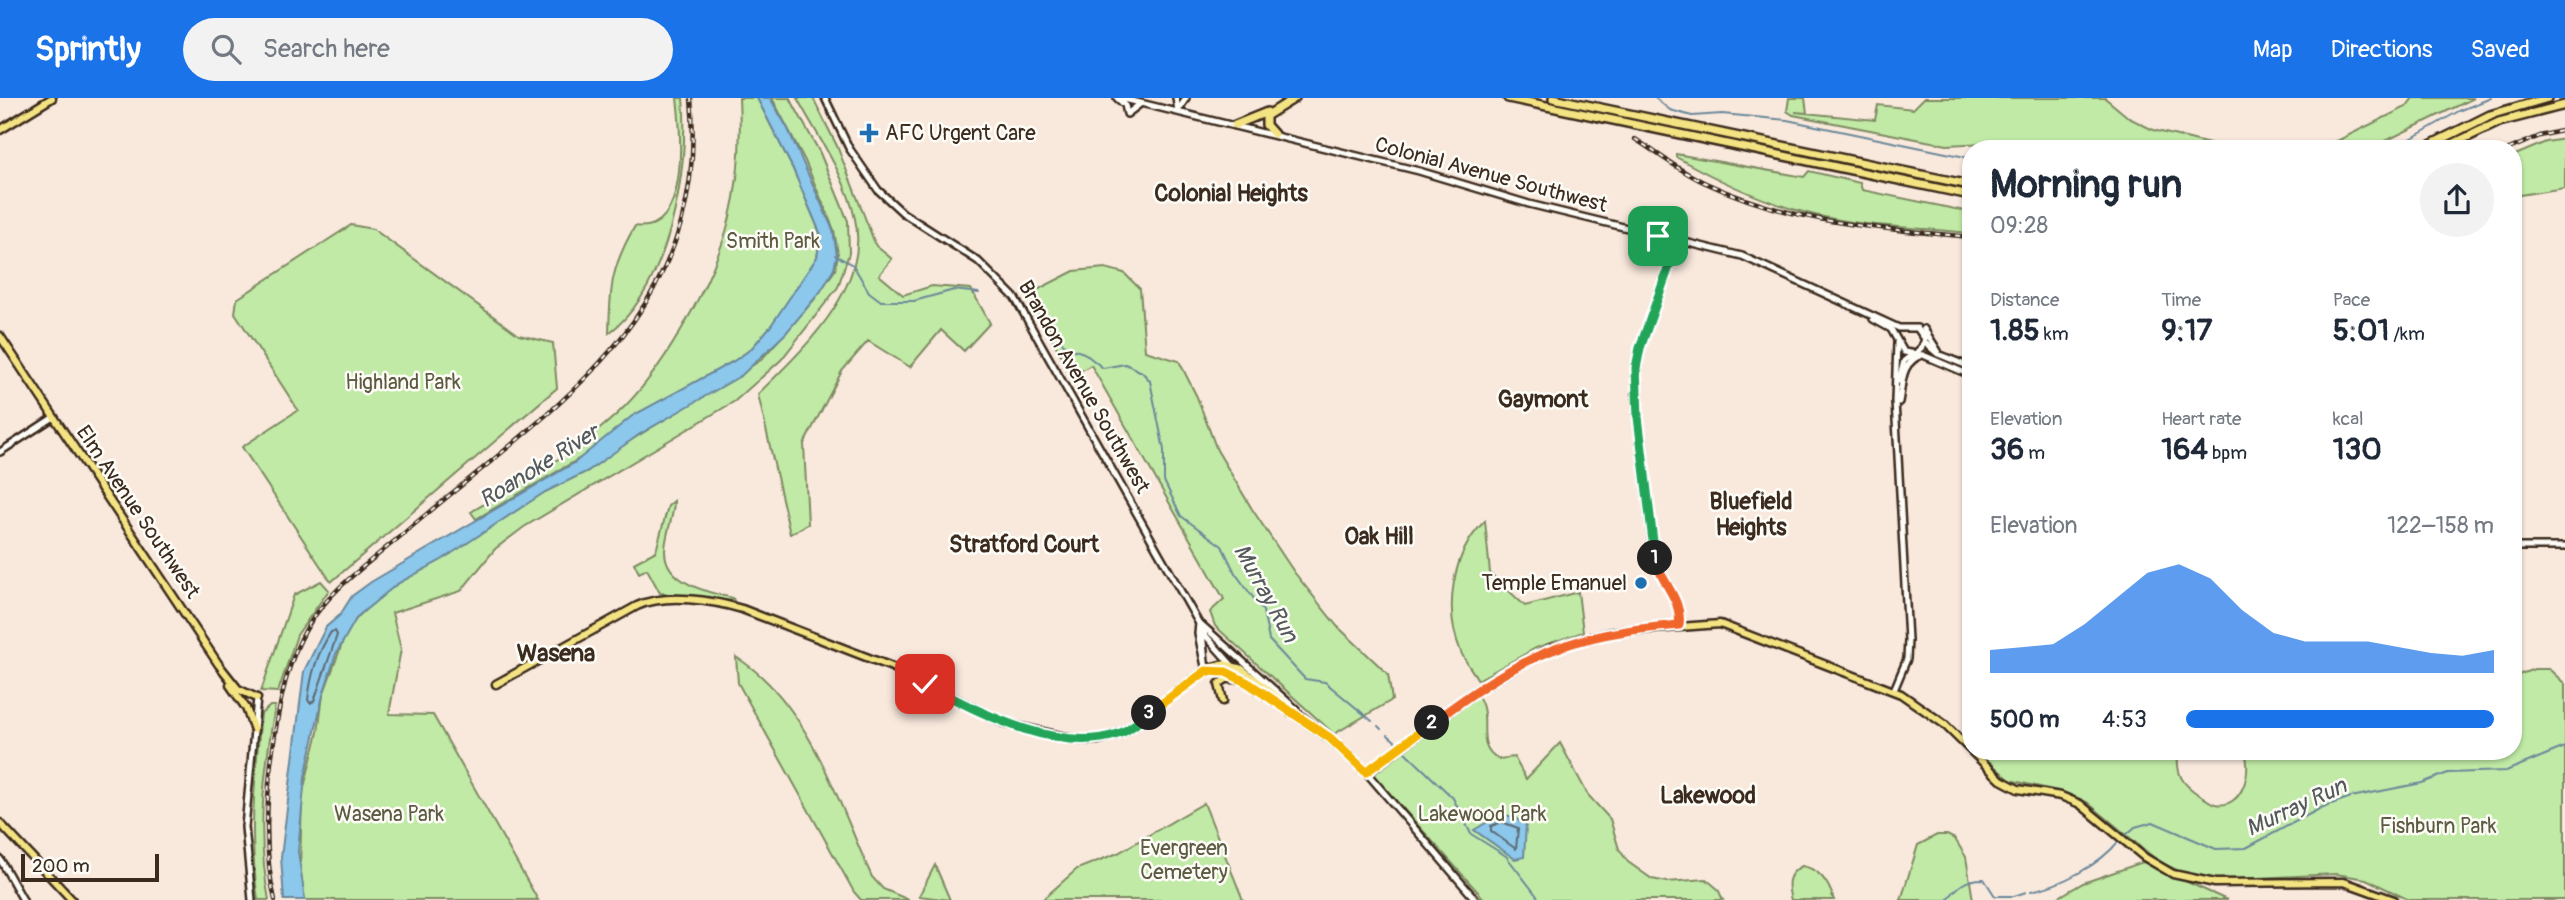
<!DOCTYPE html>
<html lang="en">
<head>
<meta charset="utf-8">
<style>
  body { margin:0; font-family:Pangolin,sans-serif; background:#f2f2f3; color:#1f2937; height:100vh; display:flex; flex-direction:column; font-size:26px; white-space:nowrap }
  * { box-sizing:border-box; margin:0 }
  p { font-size:23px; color:#747a83 }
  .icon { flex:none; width:38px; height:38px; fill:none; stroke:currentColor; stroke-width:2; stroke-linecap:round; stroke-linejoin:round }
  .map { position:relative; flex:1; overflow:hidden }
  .drawer { position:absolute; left:1962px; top:42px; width:560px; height:620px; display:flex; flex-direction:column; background:#fff; border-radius:28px; box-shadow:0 2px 5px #0004 }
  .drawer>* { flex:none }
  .scale { position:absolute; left:21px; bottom:18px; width:138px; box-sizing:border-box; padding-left:7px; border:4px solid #3b2a1e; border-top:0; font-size:19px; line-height:24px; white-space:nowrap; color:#3b2a1e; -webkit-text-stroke:5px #fdfcf7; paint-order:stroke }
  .pin { position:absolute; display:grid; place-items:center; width:60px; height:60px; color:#fff; margin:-30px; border-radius:14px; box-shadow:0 4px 10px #0006 }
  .km { position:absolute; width:35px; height:35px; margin:-18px; border-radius:50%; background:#222; color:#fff; font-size:19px; line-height:35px; text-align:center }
  .round { display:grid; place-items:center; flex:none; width:74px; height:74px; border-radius:37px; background:#f2f2f3 }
  .headline { display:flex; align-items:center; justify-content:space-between; height:119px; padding:0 28px }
  h1 { font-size:38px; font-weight:700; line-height:52px }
  .figures { display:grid; grid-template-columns:repeat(3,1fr); gap:10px; height:119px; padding:7px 28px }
  .figures div { display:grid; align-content:center }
  .figures b { font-size:30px; font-weight:700 }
  .figures small { font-size:19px; font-weight:400 }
  .figures p { font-size:19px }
  .chart { height:196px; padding:14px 28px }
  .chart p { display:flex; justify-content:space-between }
  .chart svg { width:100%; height:126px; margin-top:7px; fill:#1a73e8; opacity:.7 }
  ul { padding:0 28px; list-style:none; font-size:23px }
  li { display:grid; grid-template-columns:112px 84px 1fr; align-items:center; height:52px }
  li i { height:18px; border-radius:9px; background:#1a73e8 }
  header { display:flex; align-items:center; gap:42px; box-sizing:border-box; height:98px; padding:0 35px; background:#1a73e8; color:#fff }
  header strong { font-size:33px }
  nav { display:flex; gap:38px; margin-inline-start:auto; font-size:24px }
  .search { width:490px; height:63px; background:#f2f2f3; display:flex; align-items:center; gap:18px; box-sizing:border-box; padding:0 24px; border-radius:38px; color:#747a83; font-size:26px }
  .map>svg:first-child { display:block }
</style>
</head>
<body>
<header>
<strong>Sprintly</strong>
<div class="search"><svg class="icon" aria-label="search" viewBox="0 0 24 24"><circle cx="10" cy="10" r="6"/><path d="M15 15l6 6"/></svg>Search here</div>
<nav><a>Map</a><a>Directions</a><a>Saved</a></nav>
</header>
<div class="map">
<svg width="2565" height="802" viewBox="0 0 2565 802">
  <rect width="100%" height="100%" fill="#f9e9dd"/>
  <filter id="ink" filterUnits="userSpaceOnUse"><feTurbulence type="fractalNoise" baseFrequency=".0143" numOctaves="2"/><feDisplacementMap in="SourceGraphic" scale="14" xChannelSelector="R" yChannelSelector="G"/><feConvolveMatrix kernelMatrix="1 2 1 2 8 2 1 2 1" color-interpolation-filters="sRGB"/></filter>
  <g filter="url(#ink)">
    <path fill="#c0eaa6" stroke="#7e8a62" stroke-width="2" d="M677,0H683C690,71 669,190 609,235C610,189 611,169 635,128C690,137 681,34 677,0Z
      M739,0H757L793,71L821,137L817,159L800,187L770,229L751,251L734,263L633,318L587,356L476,421L471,414C520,384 575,355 617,316C643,292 663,263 681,232C728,153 744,92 739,0Z
      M772,0H790L820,55L848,123L849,155L838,189L781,262L735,303L524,429L495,451L461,493L392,515L401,551L389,616L433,617L538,802H305L300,770L302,697L318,634L323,597L348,530L368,508L397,486L545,394L588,373L620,349L761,262L814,202L835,172L838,156L834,132L805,63Z
      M797,0H813L837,48L876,148L892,161L879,177L903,197L932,188L971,191L990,225L964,253L941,232L910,269L868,243L842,273L804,346L808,426L790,436L758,296C802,252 871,190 855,121C846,78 817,37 797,0Z
      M1789,0H1805L1807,15L1795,14L1875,22L1878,7L1913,11L1924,0H2105L2129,20L2153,32L2230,51H2025L2006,44L1947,47L1793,17L1787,13Z
      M2413,0H2474L2369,51H2295L2311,50L2319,45L2323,50L2406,9Z
      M2565,41V90L2513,98V58L2546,44Z
      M1676,56L1804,79L1809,73L1860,85L1862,92L1970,114V132L1968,135C1914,129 1856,129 1803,114C1758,102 1717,82 1676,59Z
      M351,127L373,131L519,237L553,245L557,290L331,484L242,349L298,312L235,215L237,201Z
      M1105,170L1124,175L1140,191L1145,253L1179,263L1197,299L1217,352L1252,411L1294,474L1337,528L1388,576L1392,602L1334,636L1215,528L1210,514L1224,501L1091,267L1070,279L1068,269L1032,206L1033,194L1074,173Z
      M674,403C674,419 665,436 665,453C665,485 709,495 733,500L734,503L660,495L647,471L639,475L634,465L656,453L668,408Z
      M1485,423L1490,475L1525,508L1578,494L1583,534L1536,550L1478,582C1473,573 1465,564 1461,554C1443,511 1452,455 1485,423Z
      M321,483L329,492L297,537L278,594L261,593L294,497Z
      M736,559C809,604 838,705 872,779L883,791L909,802H861L854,794L738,585Z
      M2534,571H2549L2565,586V802H2409L2366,781L2336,776L2218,782L2187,777L2158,763L2087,704L2066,695L2010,682L1977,653H2178C2176,676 2181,686 2201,698C2205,700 2211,705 2215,706C2243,712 2253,671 2244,653H2513V579Z
      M1477,597C1494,619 1472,647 1499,661L1514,659L1526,681L1560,645L1588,697L1610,721L1619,751L1628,764L1652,781L1667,784L1706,781L1718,791L1723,802H1485L1373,677Z
      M270,608H275C264,674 256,736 269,802H258C248,737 255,680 261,616Z
      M1204,705L1243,802H1042L1077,771L1118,755Z
      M1937,737H1947L1955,741L1966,759L1973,802H1901L1918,747Z
      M2143,764L2227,802H2054L2083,785Z
      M935,767L950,802L919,798Z
      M1802,768C1820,771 1829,785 1834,802H1791C1787,787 1786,776 1802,768Z"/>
    <path fill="#8cc7ec" stroke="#6c889a" stroke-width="2" d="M757,0H770L788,31L833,132L837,157L834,171L821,193L786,235L742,277L640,336L588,373L545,394L440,463L397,486L357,519L336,556L323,597L305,679L298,753L305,802H284L281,759L304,573L326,529L340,517L352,498L371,484L574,365L632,318L734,263L751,251L770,229L817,159L821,137L793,71Z
      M1501,716L1513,719L1526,727L1524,759L1515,761L1474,732Z"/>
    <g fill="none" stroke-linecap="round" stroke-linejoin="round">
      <path stroke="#5b6970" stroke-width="2" d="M335,533L337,537L314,603L310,605L308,602C311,576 317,556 331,534Z
        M1502,724L1518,730L1516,751L1491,733V728Z"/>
      <path stroke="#6c889a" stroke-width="2" d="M1655,0L1670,12L1692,18L1722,16L1787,22L1970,60
        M2393,51L2459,13L2491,0
        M835,157L853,167L869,194L881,203H914L954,192L979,195
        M1045,222L1066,249L1084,255L1103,270L1125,266L1142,274L1150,283L1164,352V383L1181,418L1222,448L1235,475L1263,513L1269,542L1305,581L1325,584L1372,623
        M1378,628L1381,631
        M1388,637L1396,644
        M1403,652L1453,700L1471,736L1506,758L1540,802
        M2126,737L2135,729L2153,724L2216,751L2246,750L2323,709L2351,699L2422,685L2448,675L2506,673L2565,649
        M2031,793C2062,787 2099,767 2119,743
        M1947,802C1958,788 1965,781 1984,781L1995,798H2014L2026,794"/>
      <g stroke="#3b2a1e" stroke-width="10">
        <path id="secondary" d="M825,0L849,50L878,92L903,115L978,163L1015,200L1206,538L1244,581
          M1117,0L1125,7L1127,16L1140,6
          M1120,0L1419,73L1529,106L1742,158L1899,230H1917L1925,241L1922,249L1916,255
          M1176,0L1178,13
          M1178,13L1186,0
          M1678,143L1640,250L1636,269V304L1653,454C1659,480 1683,501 1679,527
          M1873,221L1891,231L1904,254L1923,257L1970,277
          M1924,231L1938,253
          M1924,244L1938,256L1970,269
          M1899,283L1904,263L1913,256
          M1899,304C1903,285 1900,265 1922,257
          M0,354L54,319
          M2513,449H2565
          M1199,525L1198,536L1206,573
          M1202,527L1296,611
          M1202,534L1206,573
          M1894,592L1907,561L1908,542L1895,303L1897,244
          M1366,674L1476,802
          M0,761L23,802
          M252,802L245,729L257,600"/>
      </g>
      <g stroke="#3b2a1e" stroke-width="11">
        <path id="primary" d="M0,32L52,0
          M0,238L219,567L238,591L257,600
          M1206,573L1226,574L1248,585L1330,641L1366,674L1480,590L1551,550L1612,534L1720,526L1901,596L1944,626L2001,682L2018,691L2061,698L2080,706L2144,759L2173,776L2215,785L2344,784L2394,802
          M496,586L637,508C666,495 712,502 742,511L892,569L1004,625L1079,642H1098L1124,634L1209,570L1224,566L1242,571L1315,629
          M230,587L246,610L254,632
          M1223,603L1219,586L1226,581H1240
          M0,725L72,802"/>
      </g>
      <g stroke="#3b2a1e" stroke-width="12">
        <path id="highway" d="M1508,0L1970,97
          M1553,0L1970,87
          M1235,27L1267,14
          M1274,36L1266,27V18L1295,0
          M2422,51L2490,17L2548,0
          M2442,51L2499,24L2565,7"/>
      </g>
      <use href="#secondary" stroke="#fdfcf7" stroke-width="5"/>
      <use href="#primary" stroke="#f4e382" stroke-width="6"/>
      <use href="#highway" stroke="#f4e382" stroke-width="7"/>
      <g stroke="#3b2a1e" stroke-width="4.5">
        <path id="rail" d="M1635,41C1659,56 1682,75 1708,86C1794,126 1878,130 1970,139
          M2509,51L2540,38L2565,32
          M275,802C264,758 266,710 271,665C277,619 284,568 308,528C330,491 370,464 403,436C549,310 711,222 691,0"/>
      </g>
      <use href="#rail" stroke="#fdfcf7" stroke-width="2" stroke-dasharray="5" stroke-linecap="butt"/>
    </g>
  </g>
  <g fill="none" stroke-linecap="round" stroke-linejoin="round" filter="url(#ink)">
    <g stroke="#fff" stroke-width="14">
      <path id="split-1" d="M1655,460L1638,319L1636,270L1640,250L1678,143L1658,138"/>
    </g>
    <g stroke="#fff" stroke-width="14">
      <path id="split-2" d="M1432,625C1521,558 1567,536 1679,527C1683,501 1660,484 1655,460"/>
    </g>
    <g stroke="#fff" stroke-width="14">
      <path id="split-3" d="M1149,615L1206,573L1226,574L1248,585L1330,640L1366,674L1432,625"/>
    </g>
    <g stroke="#fff" stroke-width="14">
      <path id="split-4" d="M925,586C978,613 1057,657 1118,636C1129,633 1140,622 1149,615"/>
    </g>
    <use href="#split-1" stroke="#22a559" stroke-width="9"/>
    <use href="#split-2" stroke="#f0652b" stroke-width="9"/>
    <use href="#split-3" stroke="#f5b400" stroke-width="9"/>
    <use href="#split-4" stroke="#22a559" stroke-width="9"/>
  </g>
  <g fill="#1f6fb2" stroke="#fdfcf7" stroke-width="2.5">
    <path d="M865.5 24.5h7v7h7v7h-7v7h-7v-7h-7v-7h7z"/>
    <circle cx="1641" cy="485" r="7"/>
  </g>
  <g text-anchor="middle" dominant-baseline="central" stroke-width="5" stroke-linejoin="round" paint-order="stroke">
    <g font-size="21" fill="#3b2a1e" stroke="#fdfcf7" text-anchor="start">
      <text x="885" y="35">AFC Urgent Care</text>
      <text x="1627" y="485" text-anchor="end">Temple Emanuel</text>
    </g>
    <g font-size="21" fill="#3b2a1e" stroke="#fdfcf7">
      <text transform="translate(1491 77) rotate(15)">Colonial Avenue Southwest</text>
      <text transform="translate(1084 289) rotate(60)">Brandon Avenue Southwest</text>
      <text transform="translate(138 414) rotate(56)">Elm Avenue Southwest</text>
    </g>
    <g font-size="21" fill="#5c5a40" stroke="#fdfcf7">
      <text x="773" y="143">Smith Park</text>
      <text x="403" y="284">Highland Park</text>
      <text x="389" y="716">Wasena Park</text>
      <text x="1482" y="716">Lakewood Park</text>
      <text x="2438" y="728">Fishburn Park</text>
      <text x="1184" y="750">Evergreen<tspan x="1184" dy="24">Cemetery</tspan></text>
    </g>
    <g font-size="23" font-weight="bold" fill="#3b2a1e" stroke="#fdfcf7">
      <text x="1231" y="95">Colonial Heights</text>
      <text x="1543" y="301">Gaymont</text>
      <text x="1751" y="403">Bluefield<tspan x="1751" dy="26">Heights</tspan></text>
      <text x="1379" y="438">Oak Hill</text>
      <text x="1024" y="446">Stratford Court</text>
      <text x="1708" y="697">Lakewood</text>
    </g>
    <g font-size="23" font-style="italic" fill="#53595c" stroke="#fdfcf7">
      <text transform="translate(539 368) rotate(-32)">Roanoke River</text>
      <text transform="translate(1266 495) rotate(61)">Murray Run</text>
      <text transform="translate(2296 709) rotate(-25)">Murray Run</text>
    </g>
    <g font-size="24" font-weight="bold" fill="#3b2a1e" stroke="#fdfcf7">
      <text x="556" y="555">Wasena</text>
    </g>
  </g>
</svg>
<div class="scale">200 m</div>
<div class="pin" style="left:1658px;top:138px;background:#1e9e55"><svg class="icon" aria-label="arrive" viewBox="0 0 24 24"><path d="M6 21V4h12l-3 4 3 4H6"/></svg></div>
<div class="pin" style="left:925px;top:586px;background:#d93025"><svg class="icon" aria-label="check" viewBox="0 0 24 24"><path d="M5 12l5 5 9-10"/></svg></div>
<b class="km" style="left:1655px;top:460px">1</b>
<b class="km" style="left:1432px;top:625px">2</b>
<b class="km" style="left:1149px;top:615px">3</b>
<section class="drawer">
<div class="headline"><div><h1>Morning run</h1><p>09:28</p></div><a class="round"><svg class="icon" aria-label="share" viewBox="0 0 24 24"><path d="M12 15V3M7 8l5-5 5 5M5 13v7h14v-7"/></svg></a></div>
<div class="figures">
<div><p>Distance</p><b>1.85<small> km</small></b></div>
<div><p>Time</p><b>9:17</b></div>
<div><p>Pace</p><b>5:01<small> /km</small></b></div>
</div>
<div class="figures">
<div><p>Elevation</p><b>36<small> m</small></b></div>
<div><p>Heart rate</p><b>164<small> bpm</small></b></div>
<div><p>kcal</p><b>130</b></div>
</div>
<div class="chart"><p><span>Elevation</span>122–158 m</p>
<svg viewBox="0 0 160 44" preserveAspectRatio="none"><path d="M0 44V36L10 35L20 34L30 27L40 18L50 9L60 6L70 11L80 22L90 30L100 33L110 33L120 33L130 35L140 37L150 38L160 36V44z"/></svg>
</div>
<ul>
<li><b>500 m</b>4:53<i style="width:100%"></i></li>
</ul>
</section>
</div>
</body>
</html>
